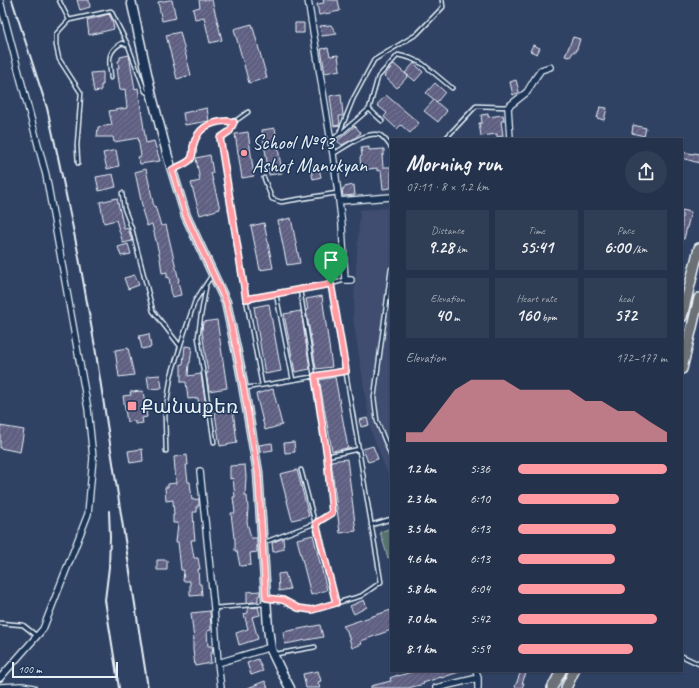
<!DOCTYPE html>
<html lang="en">
<head>
<meta charset="utf-8">
<style>
  body { margin:0; font-family:Caveat,"Noto Sans Armenian",sans-serif; background:#303e55; color:#f1f3f6; height:100vh; display:flex; flex-direction:column; font-size:15px; white-space:nowrap }
  * { box-sizing:border-box; margin:0 }
  p { font-size:13px; color:#a3aab5 }
  .icon { flex:none; width:22px; height:22px; fill:none; stroke:currentColor; stroke-width:2; stroke-linecap:round; stroke-linejoin:round }
  .map { position:relative; flex:1; overflow:hidden }
  .drawer { position:absolute; left:390px; top:138px; width:293px; height:534px; display:flex; flex-direction:column; background:#24324b; border-radius:0px; box-shadow:0 1px 3px #0004,0 0 0 1px #414d63 }
  .drawer>* { flex:none }
  .scale { position:absolute; left:12px; bottom:10px; width:106px; box-sizing:border-box; padding-left:4px; border:2px solid #e8f1f8; border-top:0; font-size:11px; line-height:14px; white-space:nowrap; color:#e8f1f8; -webkit-text-stroke:3px #1d3557; paint-order:stroke }
  .pin { position:absolute; display:grid; place-items:center; width:34px; height:34px; color:#fff; margin:-41px -17px; border-radius:50% 50% 50% 0; rotate:-45deg; box-shadow:0 0 4px #0007 }
  .pin .icon { rotate:45deg }
  .round { display:grid; place-items:center; flex:none; width:42px; height:42px; border-radius:21px; background:#303e55 }
  .overview { display:flex; align-items:center; justify-content:space-between; height:68px; padding:0 16px }
  h1 { font-size:22px; font-weight:600; line-height:30px }
  .metrics { display:grid; grid-template-columns:repeat(3,1fr); gap:6px; height:68px; padding:4px 16px }
  .metrics div { display:grid; align-content:center; border-radius:0px; background:#303e55; text-align:center }
  .metrics b { font-size:17px; font-weight:600 }
  .metrics small { font-size:11px; font-weight:400 }
  .metrics p { font-size:11px }
  .chart { height:112px; padding:8px 16px }
  .chart p { display:flex; justify-content:space-between }
  .chart svg { width:100%; height:72px; margin-top:4px; fill:#ff9aa2; opacity:.7 }
  ul { padding:0 16px; list-style:none; font-size:13px }
  li { display:grid; grid-template-columns:64px 48px 1fr; align-items:center; height:30px }
  li i { height:10px; border-radius:5px; background:#ff9aa2 }
  .map>svg:first-child { display:block }
</style>
</head>
<body>
<div class="map">
<svg width="699" height="688" viewBox="0 0 699 688">
  <defs>
    <pattern id="building-hatch" width="6" height="6" patternUnits="userSpaceOnUse"><rect width="6" height="6" fill="#5e5f82"/><path d="M-1 1l2-2M0 6l6-6M5 7l2-2" fill="none" stroke="#757694"/></pattern>
  </defs>
  <rect width="100%" height="100%" fill="#304264"/>
  <filter id="ink" filterUnits="userSpaceOnUse"><feTurbulence type="fractalNoise" baseFrequency=".025" numOctaves="2"/><feDisplacementMap in="SourceGraphic" scale="8" xChannelSelector="R" yChannelSelector="G"/><feConvolveMatrix kernelMatrix="1 2 1 2 8 2 1 2 1" color-interpolation-filters="sRGB"/></filter>
  <g filter="url(#ink)">
    <path fill="#414e70" d="M391,208V482L371,431L353,317L360,210Z"/>
    <path fill="#58726e" stroke="#a0b2b3" d="M391,528V557L388,558L380,532Z"/>
    <path fill="url(#building-hatch)" stroke="#e8f1f8" d="M77,0H89L90,7L80,10Z
      M169,0H172L176,18L162,21L158,2Z
      M199,0H212L222,40L210,43L204,17L195,19L193,9L200,7Z
      M323,0H338L340,11L319,15L317,4L324,3Z
      M109,14L112,20L114,29L89,35L87,20Z
      M295,23H304V33H295Z
      M252,24L267,78L249,83L234,29Z
      M331,25L337,34L322,36L320,26Z
      M180,32L191,75L177,79L166,35Z
      M573,37L580,39L576,52L574,51L570,57L565,56Z
      M533,45L540,48L537,54L530,51Z
      M328,48L330,56L338,55L340,70L325,73L321,49Z
      M129,55L135,89L138,88L146,143L154,141L160,161L140,164L138,157L141,156L138,138L114,142L113,137H97L98,127L112,125L109,111L127,108L125,89L120,90L117,68H119L118,61L120,60V57Z
      M414,63L423,72L415,81L405,73Z
      M394,64L408,76L397,88L384,76Z
      M103,72V85H101V91L94,92L91,73Z
      M516,80L519,92L513,95L510,82Z
      M435,83L445,92L437,102L426,93Z
      M341,94L343,116H339L340,125L334,126L330,96Z
      M386,95L419,123L410,133L401,125L397,129L384,117L387,113L377,105Z
      M434,100L447,111L438,122L424,111Z
      M600,107L607,108L604,120L597,118Z
      M207,108L209,121L185,125L183,113Z
      M488,114V117L503,115L504,121H501L503,136L497,137V134L481,136L479,123H482L481,115Z
      M633,125L646,128L644,136L632,133Z
      M355,126L361,133L355,138L342,145L337,141Z
      M275,128L282,173L269,175L262,130Z
      M248,132L254,176L242,178L235,134Z
      M369,147V150L384,149V155H382L383,167H391V188L383,189L381,170L377,171V168L361,170L360,157L362,156L361,148Z
      M116,150L119,166L107,169L103,153Z
      M682,152L694,154V153L699,154V163L682,158Z
      M210,155L213,173H211L220,209L200,215L191,183L200,181L196,158Z
      M318,164L321,177L313,179L310,166Z
      M146,169L154,207L155,206L161,226L166,225L169,238L179,281H178L181,295L172,297L169,277L167,278V272L162,273L160,258L152,224L147,226L142,210H143L135,172Z
      M113,174L116,187L99,191L96,177Z
      M354,185L355,195L343,196L342,189H344V187Z
      M117,198L124,229L128,228L132,241L123,243L116,220L104,223L100,202Z
      M682,210L691,212L684,239H682Z
      M291,218L300,263L287,265L278,221Z
      M264,223L273,268L260,270L251,226Z
      M128,244L131,254L121,256L118,247Z
      M135,275L139,285L128,289L124,278Z
      M322,296L332,367L316,369V368L306,310H308L306,299Z
      M269,304L281,371L265,374L254,307Z
      M301,311L310,369L295,372L284,314Z
      M217,320L227,388L209,391L206,373H208L202,331L203,322Z
      M149,334L151,347L142,349L139,336Z
      M185,346L192,347L190,363H189L188,376L201,374L207,413L200,414L198,398L188,399L186,382H181V364H183Z
      M128,348L134,375L119,377L115,350Z
      M160,375L162,388L149,389L147,376Z
      M335,377L348,448L332,451L319,380Z
      M273,389L282,425L265,430L256,394Z
      M143,391L147,417L142,418L143,423L135,424V421L127,422L123,396L131,395L130,392Z
      M233,410L237,443L220,446L215,413Z
      M367,418L369,425L361,427L359,420Z
      M0,426L24,430L20,452L0,448Z
      M294,442L295,452L285,453L284,443Z
      M272,443L273,450L260,452L259,445Z
      M373,446L378,459L368,462L363,449Z
      M142,449L143,461L130,463L128,451Z
      M187,455L188,465H186L188,482H190L192,500L199,499V506H197V512H193L194,531L195,540H191L194,558H198L200,569H198L199,584H201L202,595L190,596V581H183L184,570H181L178,542H176L178,523H173V515H174L173,500L166,501L165,487H168V484L176,483L174,457Z
      M347,459L356,531L340,533L331,461Z
      M245,465L246,477L245,496H247L248,508L247,522L251,538H257V552L250,553L251,565L240,566L237,551H235V538H234L231,513H235L233,497H235L233,478L230,479V466Z
      M297,470L309,516L292,520L280,474Z
      M313,535L327,590L311,595L297,539Z
      M283,538L284,549L273,552L272,543Z
      M157,560H167V570H157Z
      M285,573L290,589L279,591L278,574Z
      M260,591V595L258,596V601L247,603V592Z
      M364,600L367,607L354,614L350,606Z
      M258,607L260,615L252,617L258,639L239,645L236,633L248,629L244,614L248,613V608Z
      M391,610V630L361,641L362,644L352,648L347,631L343,626Z
      M210,611L211,630L207,631L208,646H212L213,653H210L211,663L195,666L193,650V640H194L191,613Z
      M320,625L323,637L285,644L283,632Z
      M258,659L263,671L251,675L247,663Z
      M318,671L321,681L318,682L320,688H306L303,674Z
      M415,671H459V672L441,678V677L423,683L424,684L408,688H371V686L391,681L390,678L398,675V676Z
      M521,671H527L522,683H524L522,688H518L515,687Z
      M265,681L268,688H248Z"/>
    <g fill="none" stroke-linecap="round" stroke-linejoin="round">
      <g stroke="#e8f1f8" stroke-width="5.5">
        <path id="lane" d="M59,0L69,20
          M111,78C110,63 105,52 122,43L127,45
          M369,109L378,77L398,55L410,58L423,64L452,88
          M248,112L234,122L230,131L220,138L246,299L262,385
          M340,134L369,109L382,121
          M445,139L476,106L508,107
          M332,140L339,134L353,99L374,60L417,34L443,7L442,0
          M333,154C344,148 367,130 380,135C384,137 388,143 391,147
          M78,163L77,145L81,93L59,59L56,45V34L69,20L111,11L128,45L145,91L150,95
          M174,169C179,166 187,163 190,159C194,156 193,149 194,144C198,125 216,119 234,122
          M264,178L272,199L281,202L337,193
          M122,193L124,208L132,229L153,311L180,346
          M391,269L374,398L377,421L391,456
          M206,287L201,315L198,337L214,442
          M276,294L293,380
          M246,299L331,284L345,280
          M246,388L346,371
          M166,451L165,415L171,376L184,334L195,301L212,275
          M327,456L359,449
          M301,470L336,603
          M371,525L391,519
          M265,542L316,523L332,513L327,456L300,290
          M267,598L283,600L298,608L312,610L361,596L381,582L331,284
          M214,608L264,604
          M0,623L23,625L37,636
          M276,654L315,647
          M682,656L699,664"/>
      </g>
      <g stroke="#e8f1f8" stroke-width="8">
        <path id="street" d="M308,0L333,154L339,201L342,225L345,280H351
          M0,1L46,175L88,409L93,458L88,514L43,629L0,678
          M510,139L508,107L527,92L536,77L541,70L550,67
          M339,201L391,197
          M200,471L214,608L218,663L221,688
          M218,663L271,647
          M476,671L478,678V688
          M0,687L22,686L33,688
          M436,688L478,678"/>
      </g>
      <g stroke="#e8f1f8" stroke-width="11">
        <path id="secondary" d="M131,0L152,96L168,157L186,216L226,302L227,307L240,367L258,472L268,628L271,650L281,671L290,688"/>
      </g>
      <g stroke="#e8f1f8" stroke-width="12">
        <path id="primary" d="M682,317L699,248
          M682,369L699,298
          M552,688L561,671
          M566,688L574,671"/>
      </g>
      <use href="#lane" stroke="#1d3557" stroke-width="2.5"/>
      <use href="#street" stroke="#1d3557" stroke-width="5.5"/>
      <use href="#secondary" stroke="#1d3557" stroke-width="8"/>
      <use href="#primary" stroke="#6a7074" stroke-width="9"/>
      <path stroke="#e8f1f8" stroke-width="2" d="M12,0L47,108L58,157L78,252L95,347L148,688
        M109,511L110,537L109,567L105,600L119,688"/>
    </g>
  </g>
  <g fill="none" stroke-linecap="round" stroke-linejoin="round" filter="url(#ink)">
    <g stroke="#fff" stroke-width="8">
      <path id="route" d="M227,121L234,122L230,131L220,138L246,299L331,284L346,371L315,376L327,456L332,513L316,523L336,603L312,610L298,608L283,600L266,598L258,472L240,367L227,307L226,302L186,216L172,170C177,167 187,164 191,159C193,156 193,151 193,147C197,128 209,122 227,121Z"/>
    </g>
    <use href="#route" stroke="#ff9aa2" stroke-width="5"/>
  </g>
  <g fill="#ff9aa2" stroke="#1d3557" stroke-width="1.5">
    <circle cx="244" cy="153" r="4"/>
    <rect x="127" y="401" width="10" height="10" rx="2"/>
  </g>
  <g text-anchor="middle" dominant-baseline="central" stroke-width="3" stroke-linejoin="round" paint-order="stroke">
    <g font-size="20" fill="#e8f1f8" stroke="#1d3557" text-anchor="start">
      <text x="252" y="142">School №93<tspan x="252" dy="23">Ashot Manukyan</tspan></text>
      <text x="141" y="406">Քանաքեռ</text>
    </g>
  </g>
</svg>
<div class="scale">100 m</div>
<div class="pin" style="left:331px;top:284px;background:#1e9e55"><svg class="icon" aria-label="arrive" viewBox="0 0 24 24"><path d="M6 21V4h12l-3 4 3 4H6"/></svg></div>
<section class="drawer">
<div class="overview"><div><h1>Morning run</h1><p>07:11 · 8 × 1.2 km</p></div><a class="round"><svg class="icon" aria-label="share" viewBox="0 0 24 24"><path d="M12 15V3M7 8l5-5 5 5M5 13v7h14v-7"/></svg></a></div>
<div class="metrics">
<div><p>Distance</p><b>9.28<small> km</small></b></div>
<div><p>Time</p><b>55:41</b></div>
<div><p>Pace</p><b>6:00<small> /km</small></b></div>
</div>
<div class="metrics">
<div><p>Elevation</p><b>40<small> m</small></b></div>
<div><p>Heart rate</p><b>160<small> bpm</small></b></div>
<div><p>kcal</p><b>572</b></div>
</div>
<div class="chart"><p><span>Elevation</span>172–177 m</p>
<svg viewBox="0 0 160 44" preserveAspectRatio="none"><path d="M0 44V38L10 38L20 25L30 12L40 6L50 6L60 6L70 12L80 12L90 12L100 12L110 19L120 19L130 25L140 25L150 32L160 38V44z"/></svg>
</div>
<ul>
<li><b>1.2 km</b>5:36<i style="width:100%"></i></li>
<li><b>2.3 km</b>6:10<i style="width:68%"></i></li>
<li><b>3.5 km</b>6:13<i style="width:66%"></i></li>
<li><b>4.6 km</b>6:13<i style="width:65%"></i></li>
<li><b>5.8 km</b>6:04<i style="width:72%"></i></li>
<li><b>7.0 km</b>5:42<i style="width:93%"></i></li>
<li><b>8.1 km</b>5:59<i style="width:77%"></i></li>
</ul>
</section>
</div>
</body>
</html>
